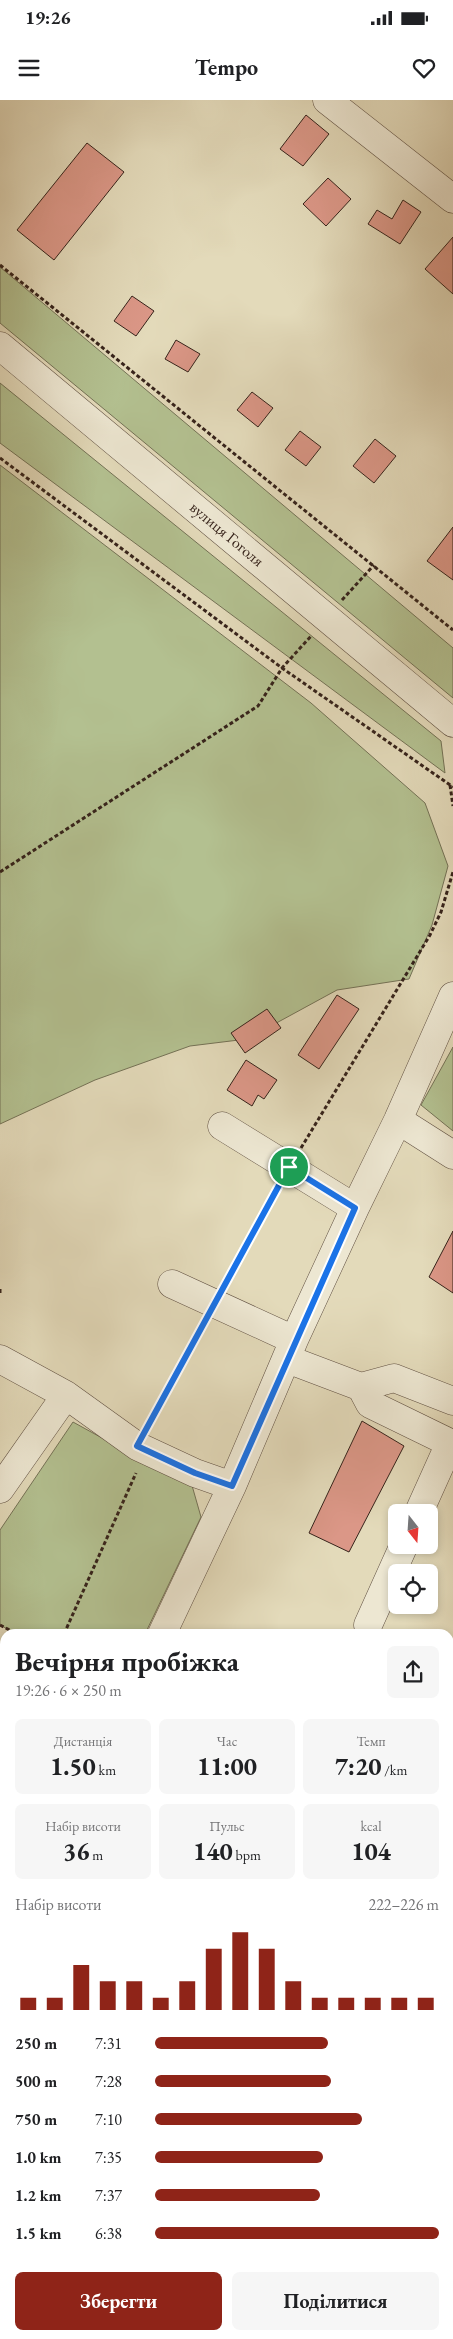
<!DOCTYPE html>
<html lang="uk">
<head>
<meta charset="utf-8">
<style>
  body { margin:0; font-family:"EB Garamond",serif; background:#f6f6f6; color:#202124; height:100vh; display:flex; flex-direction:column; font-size:19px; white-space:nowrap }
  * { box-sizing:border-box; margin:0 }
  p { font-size:16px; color:#757577 }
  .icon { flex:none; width:28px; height:28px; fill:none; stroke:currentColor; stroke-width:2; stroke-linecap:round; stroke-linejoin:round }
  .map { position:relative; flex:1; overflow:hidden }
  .sheet { position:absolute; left:0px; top:1529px; width:454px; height:711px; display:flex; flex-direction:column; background:#fff; border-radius:15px 15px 0 0; box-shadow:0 2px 8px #0003 }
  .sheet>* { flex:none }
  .needle { width:32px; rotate:163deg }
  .buttons { position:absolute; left:388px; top:1404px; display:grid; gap:10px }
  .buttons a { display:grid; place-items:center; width:50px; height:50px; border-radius:8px; background:#fff; box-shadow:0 2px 8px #0003; font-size:25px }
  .pin { position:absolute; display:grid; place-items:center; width:42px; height:42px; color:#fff; margin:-21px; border:2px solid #fff; border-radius:50%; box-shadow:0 1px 5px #0007 }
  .round { display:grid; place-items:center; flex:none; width:52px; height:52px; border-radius:8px; background:#f6f6f6 }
  .head { display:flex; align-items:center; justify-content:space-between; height:85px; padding:0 15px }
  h1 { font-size:28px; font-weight:700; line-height:38px }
  .figures { display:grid; grid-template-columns:repeat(3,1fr); gap:8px; height:85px; padding:5px 15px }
  .figures div { display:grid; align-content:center; border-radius:8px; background:#f6f6f6; text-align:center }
  .figures b { font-size:25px; font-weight:700 }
  .figures small { font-size:14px; font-weight:400 }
  .figures p { font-size:14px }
  .chart { height:140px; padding:10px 15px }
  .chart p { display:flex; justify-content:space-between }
  .chart svg { width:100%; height:90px; margin-top:5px; stroke:#8f2418; stroke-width:6 }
  .primary-button { display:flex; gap:10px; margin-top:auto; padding:10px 15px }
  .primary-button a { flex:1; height:58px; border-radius:8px; background:#8f2418; color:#fff; font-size:20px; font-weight:700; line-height:58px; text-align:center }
  .primary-button a+a { background:#f6f6f6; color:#202124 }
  ul { padding:0 15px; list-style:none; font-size:16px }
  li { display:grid; grid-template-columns:80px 60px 1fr; align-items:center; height:38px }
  li i { height:12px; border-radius:6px; background:#8f2418 }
  .status { display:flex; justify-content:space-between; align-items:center; height:35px; padding:0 25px; background:#fff; direction:ltr }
  .status svg { height:14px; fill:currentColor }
  header { display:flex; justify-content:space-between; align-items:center; height:65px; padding:0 15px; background:#fff; font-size:22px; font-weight:700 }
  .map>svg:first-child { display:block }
</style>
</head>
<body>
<div class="status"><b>19:26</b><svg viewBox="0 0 49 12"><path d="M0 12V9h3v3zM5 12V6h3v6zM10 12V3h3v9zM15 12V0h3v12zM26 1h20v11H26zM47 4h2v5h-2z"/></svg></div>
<header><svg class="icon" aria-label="menu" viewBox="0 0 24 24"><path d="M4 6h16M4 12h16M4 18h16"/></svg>Tempo<svg class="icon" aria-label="heart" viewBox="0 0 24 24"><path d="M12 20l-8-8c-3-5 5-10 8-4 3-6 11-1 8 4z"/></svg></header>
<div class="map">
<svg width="453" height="2239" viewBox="0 0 453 2239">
  <rect width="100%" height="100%" fill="#e3daba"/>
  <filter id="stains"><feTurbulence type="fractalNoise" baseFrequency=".004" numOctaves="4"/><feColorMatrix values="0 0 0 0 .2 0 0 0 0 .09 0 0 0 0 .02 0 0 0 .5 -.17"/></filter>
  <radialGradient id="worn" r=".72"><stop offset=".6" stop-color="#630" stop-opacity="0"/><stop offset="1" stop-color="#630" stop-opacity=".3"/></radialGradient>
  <path fill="#b3c090" stroke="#747256" d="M0,167L453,548V598L0,223Z
    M0,283L441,641L445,673L0,343Z
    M0,365L311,603L425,703L448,766L432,825L409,879L337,890L247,939L190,946L95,980L0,1024Z
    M453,947V1031L421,1005Z
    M73,1322L142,1360L191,1382L201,1417L145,1534H17L0,1525V1430Z
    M5,1871V2049L0,2047V1882Z"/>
  <path fill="#db9787" stroke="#36231b" d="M306,15L329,34L303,66L280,49Z
    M87,43L124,72L54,160L17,130Z
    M328,78L351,99L326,126L303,104Z
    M403,100L421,112L400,144L368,124L377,110L392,119Z
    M453,137V194L425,169Z
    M132,196L154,211L136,236L114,221Z
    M176,240L200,254L188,272L165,259Z
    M252,292L273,308L258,327L237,310Z
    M300,331L321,347L306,366L285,350Z
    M375,339L396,356L374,383L353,366Z
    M453,427V480L427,461Z
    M337,895L359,909L319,969L298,955Z
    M267,909L281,928L245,953L231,933Z
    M246,960L277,980L264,999L258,995L252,1006L227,990Z
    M453,1131V1193L429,1177Z
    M362,1321L404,1346L349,1452L309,1433Z"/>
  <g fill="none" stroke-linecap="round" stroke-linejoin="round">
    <g stroke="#615143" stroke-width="29">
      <path id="minor" d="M327,0L453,99
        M0,246L453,623
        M398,1020L453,1055
        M222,1026L355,1108
        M172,1184L294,1240
        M0,1259L66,1295L137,1346L195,1373L232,1386
        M287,1259L361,1287L394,1278L453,1301
        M361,1287L370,1304L450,1343L419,1412
        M0,1389L66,1295
        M368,1525L404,1445
        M162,1534L232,1386L294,1240L355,1108L398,1020L453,896
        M0,1765L5,1768
        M0,1882L5,1871
        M449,1947H453
        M449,1990L453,1992
        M0,2098L5,2100
        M195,2235L200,2239"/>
    </g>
    <path stroke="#36231b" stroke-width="3" stroke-dasharray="4 2.5" stroke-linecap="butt" d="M0,165L453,530
      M0,358L282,568L453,687
      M342,500L374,465
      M450,685L453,706
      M0,772L258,606L282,568L312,535
      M301,1048L430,835L441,812L453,772
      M225,1183L277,1088
      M0,1189V1193
      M148,1326L203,1224
      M0,1525L17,1534
      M64,1534L136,1373
      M0,1676L5,1665"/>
    <use href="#minor" stroke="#ede7d2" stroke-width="28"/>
  </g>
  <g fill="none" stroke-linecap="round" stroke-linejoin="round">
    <g stroke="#fff" stroke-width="10">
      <path id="route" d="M289,1067L355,1108L232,1386L195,1373L137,1346Z"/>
    </g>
    <use href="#route" stroke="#1a73e8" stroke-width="6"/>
  </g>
  <g text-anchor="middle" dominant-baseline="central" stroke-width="5" stroke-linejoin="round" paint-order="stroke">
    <g font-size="16" fill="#36231b" stroke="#ede7d2">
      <text transform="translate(227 434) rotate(40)">вулиця Гоголя</text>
    </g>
  </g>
  <rect width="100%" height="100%" filter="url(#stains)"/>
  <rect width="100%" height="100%" fill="url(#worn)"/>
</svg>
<div class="buttons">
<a><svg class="needle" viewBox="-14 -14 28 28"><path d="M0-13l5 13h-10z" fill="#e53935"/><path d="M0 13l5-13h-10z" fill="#757577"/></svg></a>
<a><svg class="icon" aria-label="locate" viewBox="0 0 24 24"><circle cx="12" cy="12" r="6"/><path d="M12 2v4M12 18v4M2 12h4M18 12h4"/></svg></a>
</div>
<div class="pin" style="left:289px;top:1067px;background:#1e9e55"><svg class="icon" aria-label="arrive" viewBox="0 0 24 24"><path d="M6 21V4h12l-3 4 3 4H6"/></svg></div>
<section class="sheet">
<div class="head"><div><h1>Вечірня пробіжка</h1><p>19:26 · 6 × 250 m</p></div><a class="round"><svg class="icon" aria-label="share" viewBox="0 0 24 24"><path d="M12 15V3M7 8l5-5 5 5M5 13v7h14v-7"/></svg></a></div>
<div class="figures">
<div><p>Дистанція</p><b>1.50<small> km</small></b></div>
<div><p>Час</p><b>11:00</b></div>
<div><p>Темп</p><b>7:20<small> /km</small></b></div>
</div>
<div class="figures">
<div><p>Набір висоти</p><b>36<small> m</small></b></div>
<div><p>Пульс</p><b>140<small> bpm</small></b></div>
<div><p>kcal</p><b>104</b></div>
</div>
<div class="chart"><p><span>Набір висоти</span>222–226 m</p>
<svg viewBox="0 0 160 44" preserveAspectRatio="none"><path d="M5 44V38M15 44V38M25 44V22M35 44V30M45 44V30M55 44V38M65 44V30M75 44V14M85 44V6M95 44V14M105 44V30M115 44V38M125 44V38M135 44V38M145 44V38M155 44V38"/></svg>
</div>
<ul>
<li><b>250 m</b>7:31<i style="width:61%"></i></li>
<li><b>500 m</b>7:28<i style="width:62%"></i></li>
<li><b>750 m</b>7:10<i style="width:73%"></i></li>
<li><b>1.0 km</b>7:35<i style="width:59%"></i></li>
<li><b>1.2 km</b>7:37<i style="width:58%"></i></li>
<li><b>1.5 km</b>6:38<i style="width:100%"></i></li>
</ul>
<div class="primary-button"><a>Зберегти</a><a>Поділитися</a></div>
</section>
</div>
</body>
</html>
